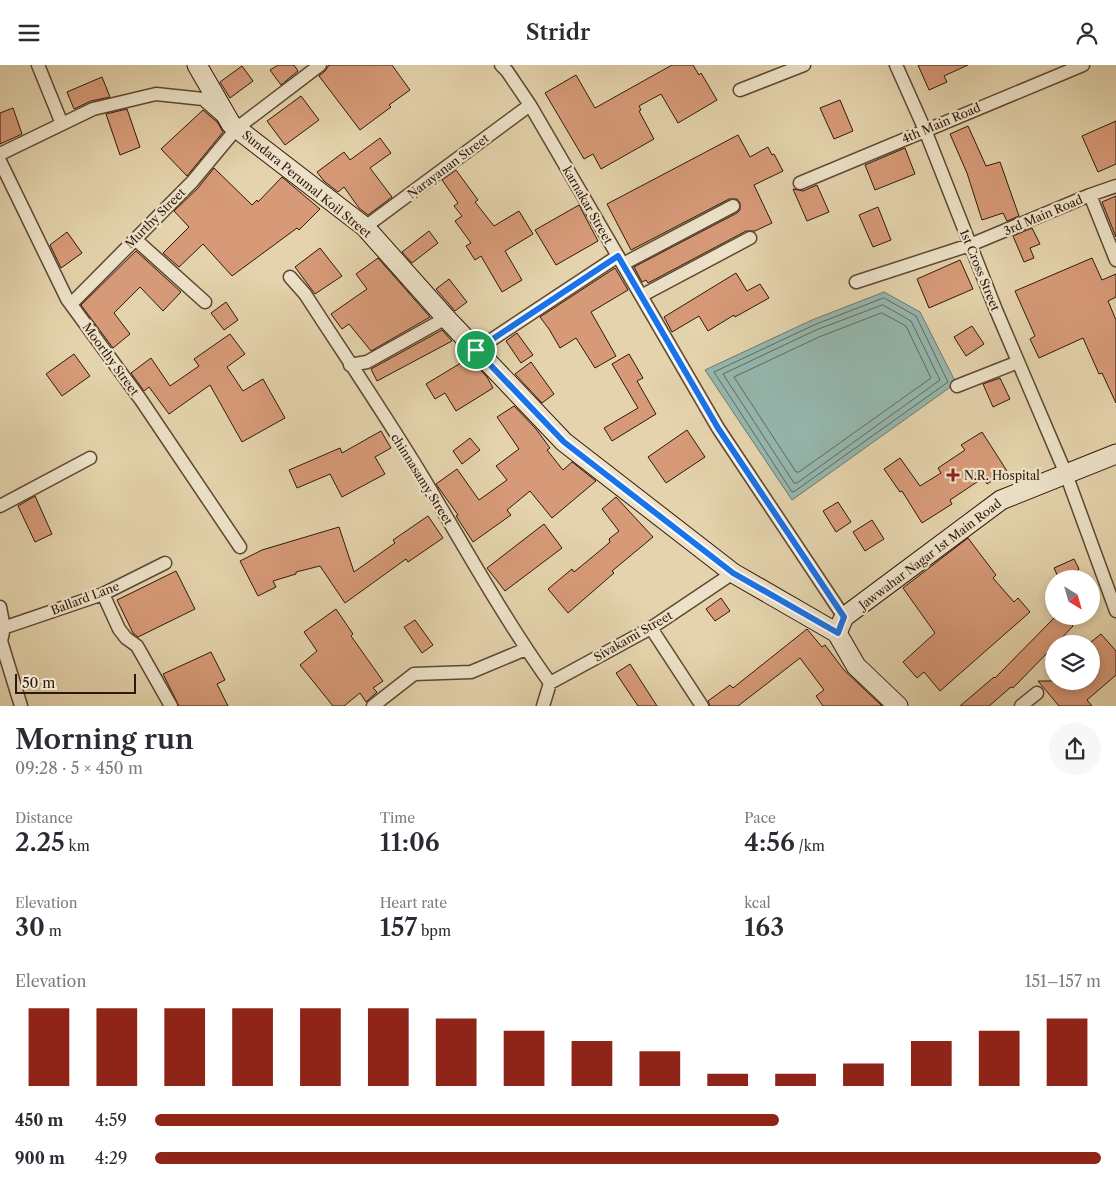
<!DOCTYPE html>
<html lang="en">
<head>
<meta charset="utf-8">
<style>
  body { margin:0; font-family:"Libre Caslon Text",serif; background:#f7f7f7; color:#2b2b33; height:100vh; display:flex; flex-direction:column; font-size:19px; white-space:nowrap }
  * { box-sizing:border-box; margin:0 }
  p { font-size:16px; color:#7c7c81 }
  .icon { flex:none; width:28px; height:28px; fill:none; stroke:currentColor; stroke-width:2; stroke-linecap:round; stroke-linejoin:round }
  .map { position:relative; height:641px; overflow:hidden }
  .panel { display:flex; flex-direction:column; background:#fff; flex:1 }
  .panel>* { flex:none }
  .needle { width:32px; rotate:143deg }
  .tools { position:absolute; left:1045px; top:505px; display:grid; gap:10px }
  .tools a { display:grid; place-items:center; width:55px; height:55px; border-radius:50%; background:#fff; box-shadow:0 2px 8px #0003; font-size:25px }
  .scale { position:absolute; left:15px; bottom:12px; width:121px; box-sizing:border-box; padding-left:5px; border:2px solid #301909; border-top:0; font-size:14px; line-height:18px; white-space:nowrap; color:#301909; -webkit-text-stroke:4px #ede2c9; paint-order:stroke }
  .pin { position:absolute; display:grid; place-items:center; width:42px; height:42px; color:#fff; margin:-21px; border:2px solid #fff; border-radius:50%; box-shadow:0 1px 5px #0007 }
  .round { display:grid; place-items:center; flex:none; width:52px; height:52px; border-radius:26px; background:#f7f7f7 }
  .overview { display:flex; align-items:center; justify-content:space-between; height:85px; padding:0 15px }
  h1 { font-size:28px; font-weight:600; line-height:38px }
  .figures { display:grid; grid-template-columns:repeat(3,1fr); gap:8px; height:85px; padding:5px 15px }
  .figures div { display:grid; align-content:center }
  .figures b { font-size:25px; font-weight:600 }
  .figures small { font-size:14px; font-weight:400 }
  .figures p { font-size:14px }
  .chart { height:140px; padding:10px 15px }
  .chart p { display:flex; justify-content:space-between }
  .chart svg { width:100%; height:90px; margin-top:5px; stroke:#8f2418; stroke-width:6 }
  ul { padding:0 15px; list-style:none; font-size:16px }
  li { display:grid; grid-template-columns:80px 60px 1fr; align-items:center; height:38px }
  li i { height:12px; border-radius:6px; background:#8f2418 }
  header { display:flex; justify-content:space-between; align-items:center; height:65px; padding:0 15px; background:#fff; font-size:22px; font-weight:600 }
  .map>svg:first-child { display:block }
</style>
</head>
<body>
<header><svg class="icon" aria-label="menu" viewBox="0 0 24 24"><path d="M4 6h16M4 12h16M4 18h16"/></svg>Stridr<svg class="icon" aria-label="person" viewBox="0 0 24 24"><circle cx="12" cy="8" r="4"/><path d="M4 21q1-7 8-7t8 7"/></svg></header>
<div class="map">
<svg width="1116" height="641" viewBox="0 0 1116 641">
  <rect width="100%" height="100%" fill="#e4d3ac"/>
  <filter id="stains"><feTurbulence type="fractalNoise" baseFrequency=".004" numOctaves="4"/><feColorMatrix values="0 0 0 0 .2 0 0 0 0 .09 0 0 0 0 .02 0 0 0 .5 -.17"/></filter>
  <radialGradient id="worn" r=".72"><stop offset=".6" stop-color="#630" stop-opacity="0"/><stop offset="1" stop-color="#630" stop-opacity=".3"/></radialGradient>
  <path fill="#95b7ae" stroke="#6d786c" d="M884,227L920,247L956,318L792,435L705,305L812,255Z"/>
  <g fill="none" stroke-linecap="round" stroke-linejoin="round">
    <path stroke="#62685c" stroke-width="1" d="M884,233L916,251L948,317L795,426L792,427L714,307L814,260Z
      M883,240L911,256L940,315L797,418H794L723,309L816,265Z
      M882,248L906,261L931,313L799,407H796L734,312L819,272Z"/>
  </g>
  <path fill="#d79a78" stroke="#301909" d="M278,0H294L298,6L281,20L270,5Z
    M329,0H392L410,25L389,40L391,42L360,65L319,11L325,6Z
    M672,0H693L699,10L701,8L717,35L678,58L661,29L639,41L641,45L639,46L654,74L601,104L593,89L584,94L545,28L576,10L595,43Z
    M918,0H968L944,11L947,17L929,25Z
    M242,1L253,16L230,33L220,17Z
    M102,12L110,32L91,36L74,44L67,27Z
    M301,31L319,55L285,80L267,56Z
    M840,35L853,66L834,74L820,43Z
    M13,43L22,69L0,79V48Z
    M127,44L140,82L120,90L106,49Z
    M203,45L218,58L223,67L187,111L161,84Z
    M1116,56V99L1098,107L1082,71Z
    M968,61L986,101L1000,97L1019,151L1007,156L1003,148L982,155L967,108L950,69Z
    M738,70L750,92L768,82L772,90L774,89L783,106L754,120L772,158L755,166H746L648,218L646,215L642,217L634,202L737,148L740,145V138L737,134H729L631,185L607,139Z
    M380,73L391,88L370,103L392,132L368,150L359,143L344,122L338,127L324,116L317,107L344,87L350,95Z
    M905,83L915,109L875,125L865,100Z
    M214,103L252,140L257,135L258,137L282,112L320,144L299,165L297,163L232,211L203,179L179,202L163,188L189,162L174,146L198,123Z
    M456,105L478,135L475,137L494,161L519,146L533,169L505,186L522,215L502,227L481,191L475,195L466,181L471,178L455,156L462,151L454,141L458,138L442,115Z
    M817,120L829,147L807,156L793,124L803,126Z
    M1116,131V172L1102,137Z
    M579,140L598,176L556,200L535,165Z
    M878,142L891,175L873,182L859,150Z
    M1032,163L1040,179L1030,183L1034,193L1024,197L1013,171Z
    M429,166L438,178L412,198L402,187Z
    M67,167L82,188L61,203L50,180Z
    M320,183L342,211L315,229L295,202Z
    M136,186L181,227L163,246L140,222L114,248L130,269L113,283L81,240Z
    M378,193L430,252L371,286L349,259L342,264L331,249L367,224L356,209Z
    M1092,193L1102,215L1116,209V232L1108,236L1116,255V338L1102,308L1099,309L1083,273L1039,293L1030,274L1035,271L1015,226Z
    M960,195L973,224L929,243L917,214Z
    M615,203L628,225L591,247L616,291L595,303L576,273L560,283L549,264L540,252Z
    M736,208L747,226L760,219L769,233L735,252L734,250L708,266L699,251L672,267L664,252Z
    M449,214L467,237L455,246L436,224Z
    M226,237L238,255L224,265L211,248Z
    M972,261L984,279L966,291L954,272Z
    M442,265L452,276L377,316L371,304Z
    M517,268L533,290L521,298L506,276Z
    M230,269L245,289L227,302L243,326L263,314L285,353L242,377L210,320L169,349L149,322L144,326L131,308L151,293L170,321L199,301L194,294Z
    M74,289L90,311L62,331L46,309Z
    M629,289L643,313L637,316L656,349L612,376L604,363L638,343L612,299Z
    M469,293L487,312L493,323L456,346L445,328L435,334L426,319Z
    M531,297L554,329L542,338L515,309Z
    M1000,313L1010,334L993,342L983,319Z
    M514,341L536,364L550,383L547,385L563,405L572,397L596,416L552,453L530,426L507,445L511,450L473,477L456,451L458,450L436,419L457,404L479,435L507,415L496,401L519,384L497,352Z
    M687,365L705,392L666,418L648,392Z
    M381,366L391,383L375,392L385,409L342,432L330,409L297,423L289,405L340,383L342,388Z
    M982,367L1007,406L987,419L983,413L950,435L952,439L922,458L902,426L900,427L884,404L900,393L920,421L941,408L938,403L965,385L961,380Z
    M470,373L480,385L462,399L453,386Z
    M35,431L52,469L35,477L18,441Z
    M616,432L653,472L612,506L614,508L568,548L548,524L572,504L574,507L602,484L610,477L609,474L619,466L602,444Z
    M838,437L851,457L836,467L823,446Z
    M428,451L443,473L408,497L406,494L345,538L320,501L296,507V509L273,516L276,522L258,531L240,496L262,485L339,462L354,507L395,478L393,475Z
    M872,455L884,474L865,486L853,467Z
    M544,459L562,483L505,526L487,503Z
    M968,473L996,510L993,513L1014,537L1018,533L1030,547L940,626L924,607L917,613L903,597L935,568L903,523Z
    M1074,494L1079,504L1068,514H1059L1054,503Z
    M176,506L195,544L138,572L133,568L117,535Z
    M721,533L730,546L715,556L706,544Z
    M336,544L353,569L351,571L383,616L373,623L377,627L366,637L360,628L344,641H333L300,600L317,586L304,567Z
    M1056,551H1063L1073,561L1056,579H1054V581L1013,623L1011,622L989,641H960L994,612L995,613Z
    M415,555L433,580L422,588L404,562Z
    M807,564L822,582L825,580L844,605L882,641H823L816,631L824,625L800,593L738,641H710L708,636L730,620L733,623Z
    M1101,569L1116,586V610L1087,635L1092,641H1059L1038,616H1091V577Z
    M211,587L225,615L217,619L228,641H179L163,609Z
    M630,599L657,641H638L616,608Z"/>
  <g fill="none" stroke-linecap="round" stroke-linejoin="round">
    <g stroke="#5d4832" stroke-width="15">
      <path id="street" d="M38,0L62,59
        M501,0L507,6L530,40L718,363L844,552
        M896,0L925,65L996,245L1066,409L1116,546
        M740,25L804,0
        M0,89L93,44L156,29L203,34L221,50
        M0,96L67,234L141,335L240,482
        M800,118L1083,0
        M1090,130L1116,195
        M365,162L530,40
        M135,174L205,237
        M623,199L733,141
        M290,212L305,229C347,294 391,358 430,424C469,490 506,556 550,618
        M856,217L970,180L1090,130L1116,121
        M641,231L750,173
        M71,239L192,117L237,63L320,0
        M476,285L618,191
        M350,300L367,297L446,253
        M957,321L1018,297
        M0,441L90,393
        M103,529L119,564L126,573L137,581L171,641
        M0,542L4,563L1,576L21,641
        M651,563L702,641
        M0,564L103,529L165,498
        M373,641L414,609L471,607L526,584
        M543,641L550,618L651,563L733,508
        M1021,641L1037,628"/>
    </g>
    <g stroke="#301909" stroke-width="21">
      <path id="secondary" d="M197,0L231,59L365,162L446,253L564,377L733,508L837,568L856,601L898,641
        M837,568L844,552L1001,435L1116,389"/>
    </g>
    <use href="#street" stroke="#ede2c9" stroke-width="12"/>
    <use href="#secondary" stroke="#ede2c9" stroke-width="19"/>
  </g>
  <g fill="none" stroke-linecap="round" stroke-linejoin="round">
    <g stroke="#fff" stroke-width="10">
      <path id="route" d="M618,191L718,363L844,552L838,568L733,508L564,377L476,285Z"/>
    </g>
    <use href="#route" stroke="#1a73e8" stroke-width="6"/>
  </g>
  <path fill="#8f2418" stroke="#ede2c9" stroke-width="2" d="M950.5 402.5h5v5h5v5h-5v5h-5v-5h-5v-5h5z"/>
  <g text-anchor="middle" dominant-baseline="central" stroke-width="4.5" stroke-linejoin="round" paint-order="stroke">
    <g font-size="12" fill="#301909" stroke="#ede2c9">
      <text transform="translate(941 58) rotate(-23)">4th Main Road</text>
      <text transform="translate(448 101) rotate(-37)">Narayanan Street</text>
      <text transform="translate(307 119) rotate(39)">Sundara Perumal Koil Street</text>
      <text transform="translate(588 140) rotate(60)">karnakar Street</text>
      <text transform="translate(1043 150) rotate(-23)">3rd Main Road</text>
      <text transform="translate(155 153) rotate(-45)">Murthy Street</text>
      <text transform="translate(980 205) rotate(68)">1st Cross Street</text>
      <text transform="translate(111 294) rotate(54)">Moorthy Street</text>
      <text transform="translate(422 414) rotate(58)">chinnasamy Street</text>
      <text transform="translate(930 489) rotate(-37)">Jawwahar Nagar 1st Main Road</text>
      <text transform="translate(85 533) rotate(-21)">Ballard Lane</text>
      <text transform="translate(633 571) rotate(-30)">Sivakami Street</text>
    </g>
    <g font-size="12" fill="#301909" stroke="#ede2c9" text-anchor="start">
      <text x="964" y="410">N.R. Hospital</text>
    </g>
  </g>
  <rect width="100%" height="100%" filter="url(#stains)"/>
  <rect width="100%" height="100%" fill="url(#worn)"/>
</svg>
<div class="tools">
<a><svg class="needle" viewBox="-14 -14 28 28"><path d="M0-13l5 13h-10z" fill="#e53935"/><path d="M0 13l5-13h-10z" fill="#7c7c81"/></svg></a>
<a><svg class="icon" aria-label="layers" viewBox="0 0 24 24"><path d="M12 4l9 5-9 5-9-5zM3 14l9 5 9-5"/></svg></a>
</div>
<div class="scale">50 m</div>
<div class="pin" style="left:476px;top:285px;background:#1e9e55"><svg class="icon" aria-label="arrive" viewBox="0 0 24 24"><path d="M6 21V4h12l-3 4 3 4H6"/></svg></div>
</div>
<section class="panel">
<div class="overview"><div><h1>Morning run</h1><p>09:28 · 5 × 450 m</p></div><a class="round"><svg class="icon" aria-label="share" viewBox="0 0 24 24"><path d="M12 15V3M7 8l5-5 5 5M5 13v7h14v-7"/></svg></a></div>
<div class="figures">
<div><p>Distance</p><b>2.25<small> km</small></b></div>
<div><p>Time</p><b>11:06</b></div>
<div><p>Pace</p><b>4:56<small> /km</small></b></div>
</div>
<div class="figures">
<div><p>Elevation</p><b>30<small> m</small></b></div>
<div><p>Heart rate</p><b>157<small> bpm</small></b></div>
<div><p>kcal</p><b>163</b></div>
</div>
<div class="chart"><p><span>Elevation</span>151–157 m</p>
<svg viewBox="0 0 160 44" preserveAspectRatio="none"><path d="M5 44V6M15 44V6M25 44V6M35 44V6M45 44V6M55 44V6M65 44V11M75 44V17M85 44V22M95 44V27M105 44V38M115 44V38M125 44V33M135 44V22M145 44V17M155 44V11"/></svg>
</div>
<ul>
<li><b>450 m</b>4:59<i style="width:66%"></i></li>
<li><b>900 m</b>4:29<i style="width:100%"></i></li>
</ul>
</section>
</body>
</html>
